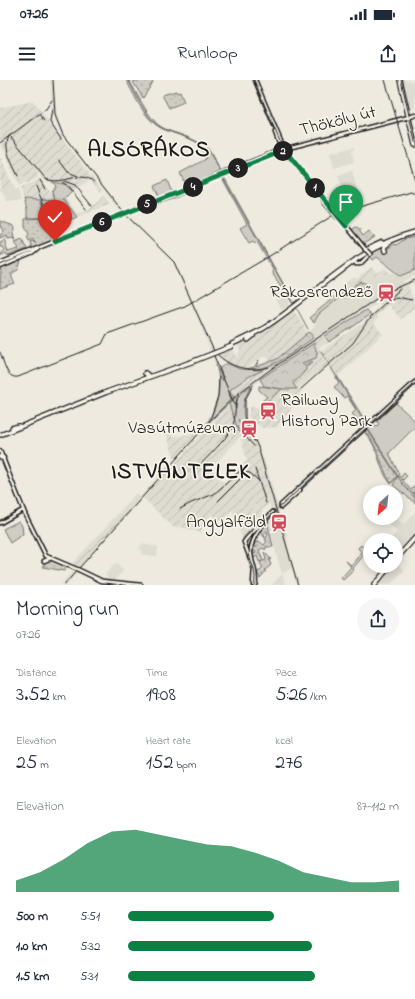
<!DOCTYPE html>
<html lang="en">
<head>
<meta charset="utf-8">
<style>
  body { margin:0; font-family:"Indie Flower",sans-serif; background:#f6f6f7; color:#1f2937; height:100vh; display:flex; flex-direction:column; font-size:15px; white-space:nowrap }
  * { box-sizing:border-box; margin:0 }
  p { font-size:13px; color:#747a83 }
  .icon { flex:none; width:22px; height:22px; fill:none; stroke:currentColor; stroke-width:2; stroke-linecap:round; stroke-linejoin:round }
  .map { position:relative; height:505px; overflow:hidden }
  .panel { display:flex; flex-direction:column; background:#fff; flex:1 }
  .panel>* { flex:none }
  .needle { width:26px; rotate:207deg }
  .tools { position:absolute; left:363px; top:405px; display:grid; gap:8px }
  .tools a { display:grid; place-items:center; width:40px; height:40px; border-radius:50%; background:#fff; box-shadow:0 2px 10px #0003; font-size:20px }
  .pin { position:absolute; display:grid; place-items:center; width:34px; height:34px; color:#fff; margin:-41px -17px; border-radius:50% 50% 50% 0; rotate:-45deg; box-shadow:0 0 4px #0007 }
  .pin .icon { rotate:45deg }
  .km { position:absolute; width:20px; height:20px; margin:-10px; border-radius:50%; background:#222; color:#fff; font-size:11px; line-height:20px; text-align:center }
  .round { display:grid; place-items:center; flex:none; width:42px; height:42px; border-radius:21px; background:#f6f6f7 }
  .summary { display:flex; align-items:center; justify-content:space-between; height:68px; padding:0 16px }
  h1 { font-size:22px; font-weight:600; line-height:30px }
  .figures { display:grid; grid-template-columns:repeat(3,1fr); gap:6px; height:68px; padding:4px 16px }
  .figures div { display:grid; align-content:center }
  .figures b { font-size:20px; font-weight:600 }
  .figures small { font-size:11px; font-weight:400 }
  .figures p { font-size:11px }
  .chart { height:112px; padding:8px 16px }
  .chart p { display:flex; justify-content:space-between }
  .chart svg { width:100%; height:72px; margin-top:4px; fill:#0b8043; opacity:.7 }
  ul { padding:0 16px; list-style:none; font-size:13px }
  li { display:grid; grid-template-columns:64px 48px 1fr; align-items:center; height:30px }
  li i { height:10px; border-radius:5px; background:#0b8043 }
  .status { display:flex; justify-content:space-between; align-items:center; height:28px; padding:0 20px; background:#fff; direction:ltr }
  .status svg { height:11px; fill:currentColor }
  header { display:flex; justify-content:space-between; align-items:center; height:52px; padding:0 16px; background:#fff; font-size:18px; font-weight:600 }
  .map>svg:first-child { display:block }
</style>
</head>
<body>
<div class="status"><b>07:26</b><svg viewBox="0 0 49 12"><path d="M0 12V9h3v3zM5 12V6h3v6zM10 12V3h3v9zM15 12V0h3v12zM26 1h20v11H26zM47 4h2v5h-2z"/></svg></div>
<header><svg class="icon" aria-label="menu" viewBox="0 0 24 24"><path d="M4 6h16M4 12h16M4 18h16"/></svg>Runloop<svg class="icon" aria-label="share" viewBox="0 0 24 24"><path d="M12 15V3M7 8l5-5 5 5M5 13v7h14v-7"/></svg></header>
<div class="map">
<svg width="415" height="505" viewBox="0 0 415 505">
  <defs>
    <pattern id="industrial-furrows" width="10" height="10" patternUnits="userSpaceOnUse"><rect width="10" height="10" fill="#dedbd1"/><path d="M-1 1l2-2M0 10L10 0M9 11l2-2" fill="none" stroke="#bebbb3"/></pattern>
    <pattern id="forest-crowns" width="20" height="18" patternUnits="userSpaceOnUse"><rect width="20" height="18" fill="#cfccc3"/><path d="M2 6a3 3 0 1 1 6 0M12 15a3 3 0 1 1 6 0" fill="none" stroke="#b1afa7"/></pattern>
    <pattern id="park-dots" width="8" height="8" patternUnits="userSpaceOnUse"><rect width="8" height="8" fill="#cfccc3"/><path d="M2 2h.1M6 6h.1" fill="none" stroke="#b1afa7" stroke-width="1.8" stroke-linecap="round"/></pattern>
  </defs>
  <rect width="100%" height="100%" fill="#eeeae0"/>
  <filter id="ink" filterUnits="userSpaceOnUse"><feTurbulence type="fractalNoise" baseFrequency=".025" numOctaves="2"/><feDisplacementMap in="SourceGraphic" scale="8" xChannelSelector="R" yChannelSelector="G"/><feConvolveMatrix kernelMatrix="1 2 1 2 8 2 1 2 1" color-interpolation-filters="sRGB"/></filter>
  <g filter="url(#ink)">
    <path fill="#dedbd1" fill-rule="evenodd" d="M50,0H54L57,39L64,55L122,131L174,182L212,266L220,276L232,285L247,289L268,287L308,254L314,247L317,236L338,214L340,215L372,196L387,195L395,192L401,196L415,190V196L404,201L405,203L415,199V202L398,210L391,220L369,239L352,264L330,284L355,260L369,236L381,225L379,222L264,296L254,305L247,317L245,331L247,343L256,360L262,378H264L280,435H281L287,452L288,468L299,505H297L292,488L282,494L286,505H272L282,494L267,442L273,436L264,406L260,380L256,371L257,368L241,347L235,329L242,347L253,359L247,348L243,332L245,319L251,305L239,316L235,327L233,321L235,324L238,316L208,344L80,488L69,503L66,505H60L202,349L214,329L219,305L217,290L206,258L173,182L121,132L62,55L55,40L53,29L51,38L52,46L51,45L50,38L52,25ZM211,269L222,280L238,289L255,291L270,288L240,311L210,340L218,318V291L224,306L231,317L224,302Z
      M402,0L415,2V28L409,29Z
      M354,67V70L352,71L354,82L334,88L330,73Z
      M352,91L358,113L357,114L362,125L349,129L338,95Z
      M0,107H14L15,110L18,109L21,121H7L2,111H0Z
      M282,208L289,221V225L282,231L273,214Z
      M415,432V461L397,481L396,460H389L397,452L385,440L387,438H395L403,445Z
      M142,464L158,467L157,476L141,474V469H138Z
      M397,482L404,490L403,492L390,505H377L393,486H396Z
      M116,483L123,491L114,501L105,500L108,497L105,494Z"/>
    <path fill="url(#industrial-furrows)" fill-rule="evenodd" d="M33,21L103,111L101,112L90,100L72,112L62,103L44,101L37,92L38,98L19,106L0,61V28Z
      M0,77L13,106L14,107H0Z
      M41,99L53,116L55,121L45,132L40,120L24,119L20,108Z
      M104,116L110,124L77,137L63,119L65,118L77,134L92,127Z
      M371,187L377,193L385,188L391,194L372,196L339,216L337,211L354,197L357,199Z
      M408,205L415,226L401,239L388,225L376,235L378,238L373,243L383,254L336,298L327,285L299,308L302,310L294,325L277,347L263,348L252,342L248,336L250,327L259,328L282,309H297L293,304L306,290V287L312,282L304,286L302,283L317,273L314,263L325,256L329,262L319,268L321,271L363,243L369,236L355,260L330,284L356,260L373,234L390,220L394,213Z
      M292,230L298,236L308,254L277,279L272,283L265,275L247,289L232,285L218,274L232,268L237,278L240,270L238,265L268,248Z
      M273,287L234,317L230,312L231,309L252,294Z
      M229,324L239,352L243,350L257,368L269,424L262,431L265,439L243,460L232,430L222,442L212,435L203,443L201,453L181,447L174,448L143,418ZM240,357L247,380L225,404L211,388Z
      M201,349H202L175,379L166,354L171,352L173,357L178,355L179,357L192,353L193,355Z
      M136,414L141,418L74,491L78,487L71,485Z"/>
    <path fill="#cfccc3" stroke="#767470" d="M126,0H129C137,13 148,38 160,46C176,57 193,55 209,70L294,223L293,224L272,193L273,189L257,162L255,163L253,161L249,163L240,148L247,144L219,92L194,104L191,98L184,102L180,93L206,79L201,67L203,66C191,58 178,55 165,50C145,42 136,18 126,0Z
      M167,100L172,113L160,118L154,106Z
      M52,102L64,104L72,112L63,119L77,137L65,142L63,137L27,138V130L24,119L40,120L45,132L47,131L42,119L55,120L52,111L56,106Z
      M415,157V190L401,196L377,177L373,180L370,176L372,174L371,172L386,165L385,171L394,164L396,165L405,159Z
      M366,230L370,234L354,246L329,262L325,256Z
      M226,283L240,289L263,290L248,297L231,309L230,312L234,317L232,318L229,314L231,319L207,343C219,325 222,305 216,285L223,301L219,289Z
      M337,296L368,345L363,349L359,344H355L351,340L355,337L352,334L356,330L347,316L344,318L334,307L339,303L336,298Z
      M251,305C250,309 246,314 245,319C240,335 247,348 255,362L242,348L238,339L243,350L239,352L229,324L232,321L236,329L237,319L235,326L233,320Z
      M259,306L282,309L259,328L263,320L267,317L259,310Z
      M396,323L415,341V347L389,373L399,394L391,404C377,388 380,368 365,353L367,348L372,345L376,347L379,344L377,341Z
      M404,393L407,396L403,400L401,398L411,410L415,405V414L411,411L415,415V423L393,405L398,396L401,397Z
      M19,441L22,446L23,454L10,463L3,449Z"/>
    <path fill="url(#forest-crowns)" stroke="#767470" d="M361,202L366,203L367,206L342,219L340,217L318,235L314,243L309,238L338,214L340,215Z
      M309,252L313,255V258C292,272 274,291 247,289L254,287L259,280L256,287L277,279Z
      M314,263L317,273L316,278L302,283L304,286L312,281L313,283L306,287V290L293,304L297,309H282L264,306L260,299Z"/>
    <path fill="url(#park-dots)" stroke="#767470" d="M138,0H152L153,2L143,18L133,2Z
      M176,11L177,13L180,12L184,22L169,28L162,15Z
      M45,138L53,162L32,169L30,162L33,161L36,164L33,159L29,161L27,157L29,154L25,147V139Z
      M0,141L14,146L15,149L13,153L15,162L22,159L27,169L8,176L6,173L0,176L4,170L2,167H0V162L6,159L5,162L8,172L19,169L13,158L8,159L7,155L0,158V155L4,151L2,147H0Z
      M356,147L360,149V152L363,156L369,151L375,157L363,164L351,150Z
      M21,181L18,190L12,193V198L15,204L0,209L1,189Z
      M367,349L397,396L391,403C380,386 379,366 365,352Z
      M267,441L273,467H266L265,470L263,468L259,470L263,481L266,480L264,472L271,479L269,480L271,485L265,490L266,491L260,498L257,492L260,491L263,488L260,484L262,481L259,482L257,476L254,478L253,472L255,474L256,472L253,471L254,467H257L254,465L256,462L258,463L259,461L264,465L267,461L265,460L268,454L267,451L264,455L265,458L261,453L258,457L259,459L256,458Z
      M361,465L370,474L367,478L364,475L353,488L354,490L343,500L341,498L351,487L346,481L351,485L353,484L362,473L358,468Z
      M50,479L68,486L64,491L43,487L45,482Z"/>
    <g fill="none" stroke-linecap="round" stroke-linejoin="round">
      <path stroke="#6f6d69" stroke-width="1" d="M128,0C136,14 144,34 157,45C162,49 170,51 176,53C203,62 208,68 221,93
        M222,96L293,222
        M296,227L308,249
        M321,271L366,345
        M367,347L402,403L415,418"/>
      <path stroke="#c4c1b9" stroke-width="2.5" stroke-dasharray="2.5 1" stroke-linecap="butt" d="M273,432L281,425"/>
      <g stroke="#1c1c1c" stroke-width="5.5">
        <path id="secondary" d="M255,0L285,71L366,170
          M408,38L415,35
          M275,52L280,66L289,77
          M222,95L284,70
          M216,97L230,90L280,70L409,37
          M323,119L325,123L337,137
          M138,128L171,117L217,96
          M365,170L382,162
          M355,182L356,184H360L370,174
          M0,183L109,140
          M0,187L33,173L39,168
          M0,371L25,434L46,476L67,485
          M281,425L415,302
          M281,427L300,410
          M0,443L23,430
          M44,481L51,478
          M79,490L102,501L141,505
          M253,505L254,489L244,462L247,458L273,432
          M255,505C258,493 252,486 251,474C249,463 259,449 266,441"/>
      </g>
      <g stroke="#1c1c1c" stroke-width="6">
        <path id="primary" d="M400,0L415,65
          M385,171L384,167L389,163
          M332,198L358,178
          M248,260L253,256
          M232,264C243,259 254,254 264,248C316,215 354,168 415,152
          M145,293L149,296
          M12,348L19,346
          M0,355L107,312L194,281
          M396,479L415,458
          M374,505L390,486"/>
      </g>
      <g stroke="#1c1c1c" stroke-width="7">
        <path id="highway" d="M0,377L3,378"/>
      </g>
      <use href="#secondary" stroke="#f7f3e8" stroke-width="2.5"/>
      <use href="#primary" stroke="#f7f3e8" stroke-width="3.5"/>
      <use href="#highway" stroke="#f7f3e8" stroke-width="4"/>
      <path stroke="#1c1c1c" stroke-width="1" d="M254,0L284,71L334,132L337,134
        M401,0L415,62
        M273,74L286,67
        M0,272C4,281 6,299 18,297L102,264L107,254L185,226L268,177L335,134L411,112L415,114
        M281,426L415,303
        M254,505C257,494 253,488 250,478C245,461 262,443 273,433"/>
      <path stroke="#1c1c1c" stroke-width="1" d="M53,0L55,35L63,55L124,133L174,182L214,271C228,287 249,293 269,287
        M385,0L415,100
        M52,29L50,42L61,59
        M39,34L44,41
        M10,55C1,67 13,84 18,96
        M11,57L46,99C62,106 80,89 94,102
        M0,63L46,29L52,20
        M59,80L68,92L78,96
        M40,100L45,109
        M64,101L75,105L92,126
        M62,102L68,106L86,129
        M36,106L44,126
        M388,221L396,217L412,220
        M212,271L234,324
        M253,305L245,320V339L258,367L298,505
        M301,309L353,263L371,236L400,209
        M211,337L218,316L219,297
        M243,354L254,366
        M197,388C207,377 225,361 232,348C237,337 233,325 239,315
        M255,389L266,423
        M218,421L243,396
        M180,429L191,423L214,414L239,392L250,393L260,402
        M64,505L211,340L240,312L274,287L385,213L415,200"/>
      <g stroke="#1c1c1c" stroke-width="5.5" stroke-linecap="butt">
        <path id="secondary-bridge" d="M109,140L138,128
          M366,170L370,174
          M67,485L79,490"/>
      </g>
      <g stroke="#1c1c1c" stroke-width="6" stroke-linecap="butt">
        <path id="primary-bridge" d="M194,281L232,266"/>
      </g>
      <use href="#secondary-bridge" stroke="#f7f3e8" stroke-width="2.5"/>
      <use href="#primary-bridge" stroke="#f7f3e8" stroke-width="3.5"/>
    </g>
  </g>
  <g fill="none" stroke-linecap="round" stroke-linejoin="round" filter="url(#ink)">
    <g stroke="#fff" stroke-width="8">
      <path id="route" d="M55,161L283,71L291,78L346,146"/>
    </g>
    <use href="#route" stroke="#0b8043" stroke-width="5"/>
  </g>
  <defs>
    <g id="station-bare" transform="scale(1.38)"><path d="M-3-6H3Q5-6 5-4V2Q5 4 3 4L4.5 6H3L1.5 4h-3L-3 6H-4.5L-3 4Q-5 4-5 2V-4Q-5-6-3-6ZM-3.5-4v3h7v-3ZM-3.5 1v1.5H-2V1ZM2 1v1.5H3.5V1Z" fill="#d1495b" stroke="#f7f3e8" stroke-width="2.5" paint-order="stroke"/></g>
  </defs>
  <g fill-rule="evenodd">
    <use href="#station-bare" x="386" y="213"/>
    <use href="#station-bare" x="268" y="331"/>
    <use href="#station-bare" x="249" y="349"/>
    <use href="#station-bare" x="279" y="443"/>
  </g>
  <g text-anchor="middle" dominant-baseline="central" stroke-width="3.5" stroke-linejoin="round" paint-order="stroke">
    <g font-size="18" fill="#1c1c1c" stroke="#f7f3e8">
      <text transform="translate(338 42) rotate(-14)">Thököly út</text>
    </g>
    <g font-size="18" fill="#1c1c1c" stroke="#f7f3e8" text-anchor="end">
      <text x="373" y="213">Rákosrendező</text>
      <text x="281" y="321" text-anchor="start">Railway<tspan x="281" dy="21">History Park</tspan></text>
      <text x="236" y="349">Vasútmúzeum</text>
      <text x="266" y="443">Angyalföld</text>
    </g>
    <g font-size="22" font-weight="bold" letter-spacing="1" fill="#1c1c1c" stroke="#f7f3e8">
      <text x="149" y="71">ALSÓRÁKOS</text>
      <text x="181" y="393">ISTVÁNTELEK</text>
    </g>
  </g>
</svg>
<div class="tools">
<a><svg class="needle" viewBox="-14 -14 28 28"><path d="M0-13l5 13h-10z" fill="#e53935"/><path d="M0 13l5-13h-10z" fill="#747a83"/></svg></a>
<a><svg class="icon" aria-label="locate" viewBox="0 0 24 24"><circle cx="12" cy="12" r="6"/><path d="M12 2v4M12 18v4M2 12h4M18 12h4"/></svg></a>
</div>
<div class="pin" style="left:346px;top:146px;background:#1e9e55"><svg class="icon" aria-label="arrive" viewBox="0 0 24 24"><path d="M6 21V4h12l-3 4 3 4H6"/></svg></div>
<div class="pin" style="left:55px;top:161px;background:#d93025"><svg class="icon" aria-label="check" viewBox="0 0 24 24"><path d="M5 12l5 5 9-10"/></svg></div>
<b class="km" style="left:315px;top:108px">1</b>
<b class="km" style="left:283px;top:71px">2</b>
<b class="km" style="left:238px;top:88px">3</b>
<b class="km" style="left:193px;top:107px">4</b>
<b class="km" style="left:147px;top:124px">5</b>
<b class="km" style="left:102px;top:142px">6</b>
</div>
<section class="panel">
<div class="summary"><div><h1>Morning run</h1><p>07:26</p></div><a class="round"><svg class="icon" aria-label="share" viewBox="0 0 24 24"><path d="M12 15V3M7 8l5-5 5 5M5 13v7h14v-7"/></svg></a></div>
<div class="figures">
<div><p>Distance</p><b>3.52<small> km</small></b></div>
<div><p>Time</p><b>19:08</b></div>
<div><p>Pace</p><b>5:26<small> /km</small></b></div>
</div>
<div class="figures">
<div><p>Elevation</p><b>25<small> m</small></b></div>
<div><p>Heart rate</p><b>152<small> bpm</small></b></div>
<div><p>kcal</p><b>276</b></div>
</div>
<div class="chart"><p><span>Elevation</span>87–112 m</p>
<svg viewBox="0 0 160 44" preserveAspectRatio="none"><path d="M0 44V37L10 32L20 24L30 14L40 7L50 6L60 9L70 12L80 15L90 16L100 20L110 25L120 32L130 35L140 38L150 38L160 37V44z"/></svg>
</div>
<ul>
<li><b>500 m</b>5:51<i style="width:54%"></i></li>
<li><b>1.0 km</b>5:32<i style="width:68%"></i></li>
<li><b>1.5 km</b>5:31<i style="width:69%"></i></li>
</ul>
</section>
</body>
</html>
